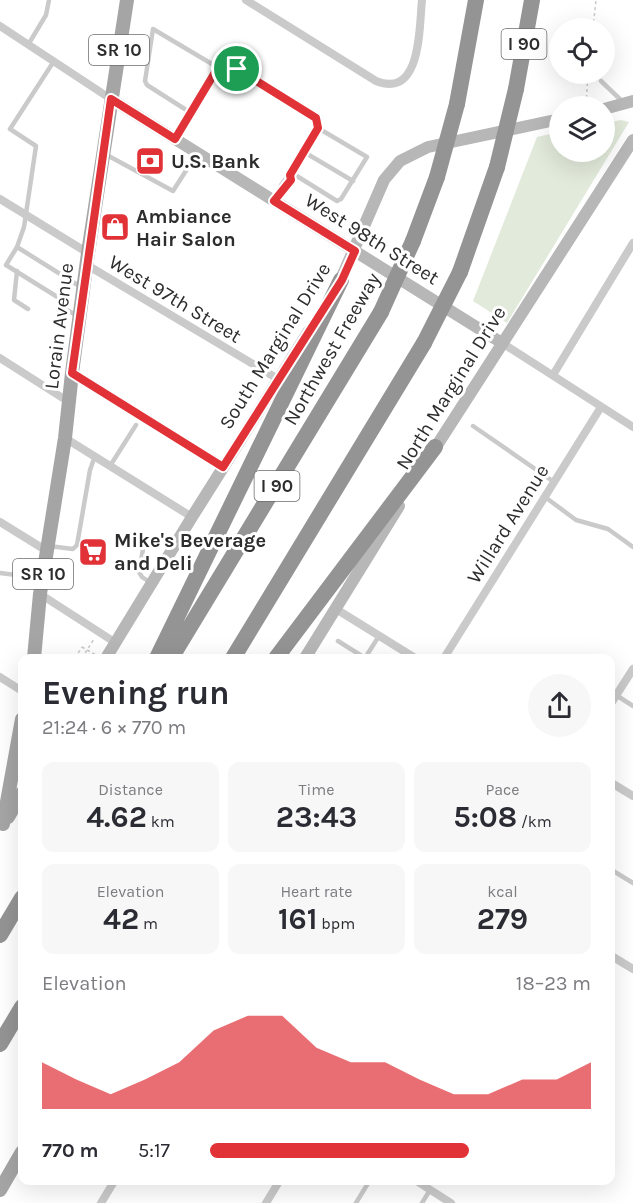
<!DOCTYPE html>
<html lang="en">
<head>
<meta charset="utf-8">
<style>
  body { margin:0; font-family:Karla,sans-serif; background:#f7f7f7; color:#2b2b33; height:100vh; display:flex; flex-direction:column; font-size:22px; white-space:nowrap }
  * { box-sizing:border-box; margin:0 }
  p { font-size:20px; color:#7c7c81 }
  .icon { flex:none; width:33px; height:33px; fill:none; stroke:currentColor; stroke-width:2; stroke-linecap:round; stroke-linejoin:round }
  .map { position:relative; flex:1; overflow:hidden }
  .drawer { position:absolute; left:18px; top:654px; width:597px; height:531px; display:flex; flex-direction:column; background:#fff; border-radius:12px; box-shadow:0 6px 24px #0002 }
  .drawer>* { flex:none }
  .fabs { position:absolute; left:549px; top:18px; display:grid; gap:12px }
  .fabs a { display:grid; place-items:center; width:66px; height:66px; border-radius:50%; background:#fff; box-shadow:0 6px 24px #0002; font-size:30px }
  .pin { position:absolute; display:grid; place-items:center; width:51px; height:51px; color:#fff; margin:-26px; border:3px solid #fff; border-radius:50%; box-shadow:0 2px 6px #0007 }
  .round { display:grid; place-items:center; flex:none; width:63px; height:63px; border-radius:32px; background:#f7f7f7 }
  .summary { display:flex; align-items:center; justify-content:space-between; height:102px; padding:0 24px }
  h1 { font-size:33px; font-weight:700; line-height:45px }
  .figures { display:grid; grid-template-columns:repeat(3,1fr); gap:9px; height:102px; padding:6px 24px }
  .figures div { display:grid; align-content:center; border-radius:12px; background:#f7f7f7; text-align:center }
  .figures b { font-size:30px; font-weight:700 }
  .figures small { font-size:16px; font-weight:400 }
  .figures p { font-size:16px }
  .chart { height:168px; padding:12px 24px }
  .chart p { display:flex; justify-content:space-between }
  .chart svg { width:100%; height:108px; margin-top:6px; fill:#e13238; opacity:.7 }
  ul { padding:0 24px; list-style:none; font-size:20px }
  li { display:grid; grid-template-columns:96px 72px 1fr; align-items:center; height:45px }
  li i { height:15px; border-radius:8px; background:#e13238 }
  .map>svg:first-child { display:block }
</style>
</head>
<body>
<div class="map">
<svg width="633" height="1203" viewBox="0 0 633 1203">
  <rect width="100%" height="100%" fill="#fff"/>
  <path fill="#e2eadb" d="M621,120L629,122L507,323L473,301L537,137L559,132L560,152H604L605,123Z"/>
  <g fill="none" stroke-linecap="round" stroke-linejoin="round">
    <path stroke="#cacaca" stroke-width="1.5" stroke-dasharray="3 3" stroke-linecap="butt" d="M593,28L596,0
      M586,104L588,74
      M75,658L82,647
      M82,658L94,639"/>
    <path stroke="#cacaca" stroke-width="4.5" d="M28,45L46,15L49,0
      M217,69L228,67L237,69L316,118L318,128
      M601,81L623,102
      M175,139L218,70L217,67L153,29L145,81L147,85L191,113
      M304,152L353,181
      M105,154L173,191L196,155
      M290,175L318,128L367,157L341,199L337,201L292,173
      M290,175L291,180L286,187L283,188L281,185L287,177Z
      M17,247L24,227L36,146L10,129L54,61
      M17,271L14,300L28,309
      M78,316L63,308L59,298L6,265L17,247L81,287
      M473,426L554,482
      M110,466L136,425
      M545,497L576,520L608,529L633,547
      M145,538L139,572L142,577L151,583
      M49,546L73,549L77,545L90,470L95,456
      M0,573L40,578
      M338,641L365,658
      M367,658H365L379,636
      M616,695L633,706
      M610,869L633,883
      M356,1203L370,1180
      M422,1203L430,1190"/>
    <path stroke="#cacaca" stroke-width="8" d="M246,0L376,81C422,99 419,27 422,0
      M0,26L111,99
      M0,199L88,253
      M87,265L278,379
      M502,343L633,427
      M0,358L69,402
      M72,373L223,467
      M553,375L633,243
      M65,438L192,517
      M0,522L47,551
      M40,594L116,643
      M336,609L415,658
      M444,658L601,407
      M0,677L22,691
      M610,705L633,669
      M610,782L633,796
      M610,955L633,969
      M415,1180L451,1203
      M101,1203L115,1180
      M266,1203L280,1180"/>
    <path stroke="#b7b7b7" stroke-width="12" d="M111,99L502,343
      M604,109L633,101
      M338,286L384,180L400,161L428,147L560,119
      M432,453L633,140
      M106,658L192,517L309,331
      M305,658L399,506"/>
    <path stroke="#a5a5a5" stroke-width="14" d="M34,658L40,594L65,438L72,373L88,253L127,0
      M8,817L22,793
      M3,824L22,719
      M0,1190L22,1152"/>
    <path stroke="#949494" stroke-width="16" d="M516,89L532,0
      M457,104L476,0
      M413,241L437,177
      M460,272L497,167
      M157,658L341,280
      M171,658L381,312
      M233,658L424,343
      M276,658L435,447
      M0,935L22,898
      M0,1044L22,1007"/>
    <path stroke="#cacaca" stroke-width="1.5" stroke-dasharray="3 3" stroke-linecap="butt" d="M82,647L101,658"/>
    <path stroke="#949494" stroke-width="16" d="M497,167L516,89
      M437,177L457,104
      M381,312L413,241
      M424,343L460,272"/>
  </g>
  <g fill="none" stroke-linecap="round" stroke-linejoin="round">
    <g stroke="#fff" stroke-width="12">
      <path id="route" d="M228,67L237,69L316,118L318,128L290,175L291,180L274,201L355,251L342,280L223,467L72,373L111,99L175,139L217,69Z"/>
    </g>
    <use href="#route" stroke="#e13238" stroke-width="8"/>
  </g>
  <defs>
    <g id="bank-square" transform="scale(1.5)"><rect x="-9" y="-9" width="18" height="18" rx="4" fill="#e13238" stroke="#fff"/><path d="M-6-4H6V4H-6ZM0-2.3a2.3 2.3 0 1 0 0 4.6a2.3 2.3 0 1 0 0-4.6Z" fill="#fff"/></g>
    <g id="shop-square" transform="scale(1.5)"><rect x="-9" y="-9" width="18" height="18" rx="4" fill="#e13238" stroke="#fff"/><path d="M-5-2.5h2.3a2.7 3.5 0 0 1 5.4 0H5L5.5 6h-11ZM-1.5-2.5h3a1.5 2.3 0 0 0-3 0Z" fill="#fff"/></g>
    <g id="supermarket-square" transform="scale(1.5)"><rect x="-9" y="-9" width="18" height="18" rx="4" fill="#e13238" stroke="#fff"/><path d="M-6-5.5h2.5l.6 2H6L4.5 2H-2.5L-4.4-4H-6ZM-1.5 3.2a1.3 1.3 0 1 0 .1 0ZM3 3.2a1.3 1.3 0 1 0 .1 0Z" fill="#fff"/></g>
  </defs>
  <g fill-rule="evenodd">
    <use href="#bank-square" x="150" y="161"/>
    <use href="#shop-square" x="115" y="227"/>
    <use href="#supermarket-square" x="93" y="552"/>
  </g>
  <g text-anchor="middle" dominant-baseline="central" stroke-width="6" stroke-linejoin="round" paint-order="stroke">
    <g fill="#fff" stroke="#6c6c6c" stroke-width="1.5">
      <rect x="501.5" y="29" width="45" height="30" rx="4.5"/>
      <rect x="89" y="35" width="60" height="30" rx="4.5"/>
      <rect x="254.5" y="471" width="45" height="30" rx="4.5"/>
      <rect x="13" y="559" width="60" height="30" rx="4.5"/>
    </g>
    <g font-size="18" font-weight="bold" fill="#2d2d2d">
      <text x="524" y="44">I 90</text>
      <text x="119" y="50">SR 10</text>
      <text x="277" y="486">I 90</text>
      <text x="43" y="574">SR 10</text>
    </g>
    <g font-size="20" font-weight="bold" fill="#2d2d2d" stroke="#fff" text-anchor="start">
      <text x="171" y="161">U.S. Bank</text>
      <text x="136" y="216">Ambiance<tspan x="136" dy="23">Hair Salon</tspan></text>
      <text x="114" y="540">Mike's Beverage<tspan x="114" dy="23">and Deli</tspan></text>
    </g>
    <g font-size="20" fill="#2d2d2d" stroke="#fff">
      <text transform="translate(372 239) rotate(32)">West 98th Street</text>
      <text transform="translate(175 299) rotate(31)">West 97th Street</text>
      <text transform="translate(59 326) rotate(-83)">Lorain Avenue</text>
      <text transform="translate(275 346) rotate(-58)">South Marginal Drive</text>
      <text transform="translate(332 349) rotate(-60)">Northwest Freeway</text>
      <text transform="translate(451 388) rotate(-58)">North Marginal Drive</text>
      <text transform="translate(508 524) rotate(-58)">Willard Avenue</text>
    </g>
  </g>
</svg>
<div class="fabs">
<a><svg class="icon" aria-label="locate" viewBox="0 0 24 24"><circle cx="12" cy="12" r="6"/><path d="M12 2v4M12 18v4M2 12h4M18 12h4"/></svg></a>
<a><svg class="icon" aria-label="layers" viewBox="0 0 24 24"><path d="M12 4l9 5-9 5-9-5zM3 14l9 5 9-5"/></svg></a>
</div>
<div class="pin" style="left:237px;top:69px;background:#1e9e55"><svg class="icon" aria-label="arrive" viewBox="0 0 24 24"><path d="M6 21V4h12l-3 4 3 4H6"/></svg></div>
<section class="drawer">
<div class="summary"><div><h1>Evening run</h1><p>21:24 · 6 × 770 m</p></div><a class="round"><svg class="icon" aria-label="share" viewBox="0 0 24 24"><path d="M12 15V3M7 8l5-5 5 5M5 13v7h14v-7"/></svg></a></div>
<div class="figures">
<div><p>Distance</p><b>4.62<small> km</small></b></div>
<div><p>Time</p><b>23:43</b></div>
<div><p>Pace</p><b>5:08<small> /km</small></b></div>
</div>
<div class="figures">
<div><p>Elevation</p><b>42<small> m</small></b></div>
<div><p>Heart rate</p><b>161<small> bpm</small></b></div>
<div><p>kcal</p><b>279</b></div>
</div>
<div class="chart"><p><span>Elevation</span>18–23 m</p>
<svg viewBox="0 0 160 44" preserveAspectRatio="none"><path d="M0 44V25L10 32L20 38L30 32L40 25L50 12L60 6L70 6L80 19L90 25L100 25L110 32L120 38L130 38L140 32L150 32L160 25V44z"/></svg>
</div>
<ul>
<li><b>770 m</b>5:17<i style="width:68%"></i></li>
</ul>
</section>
</div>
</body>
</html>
